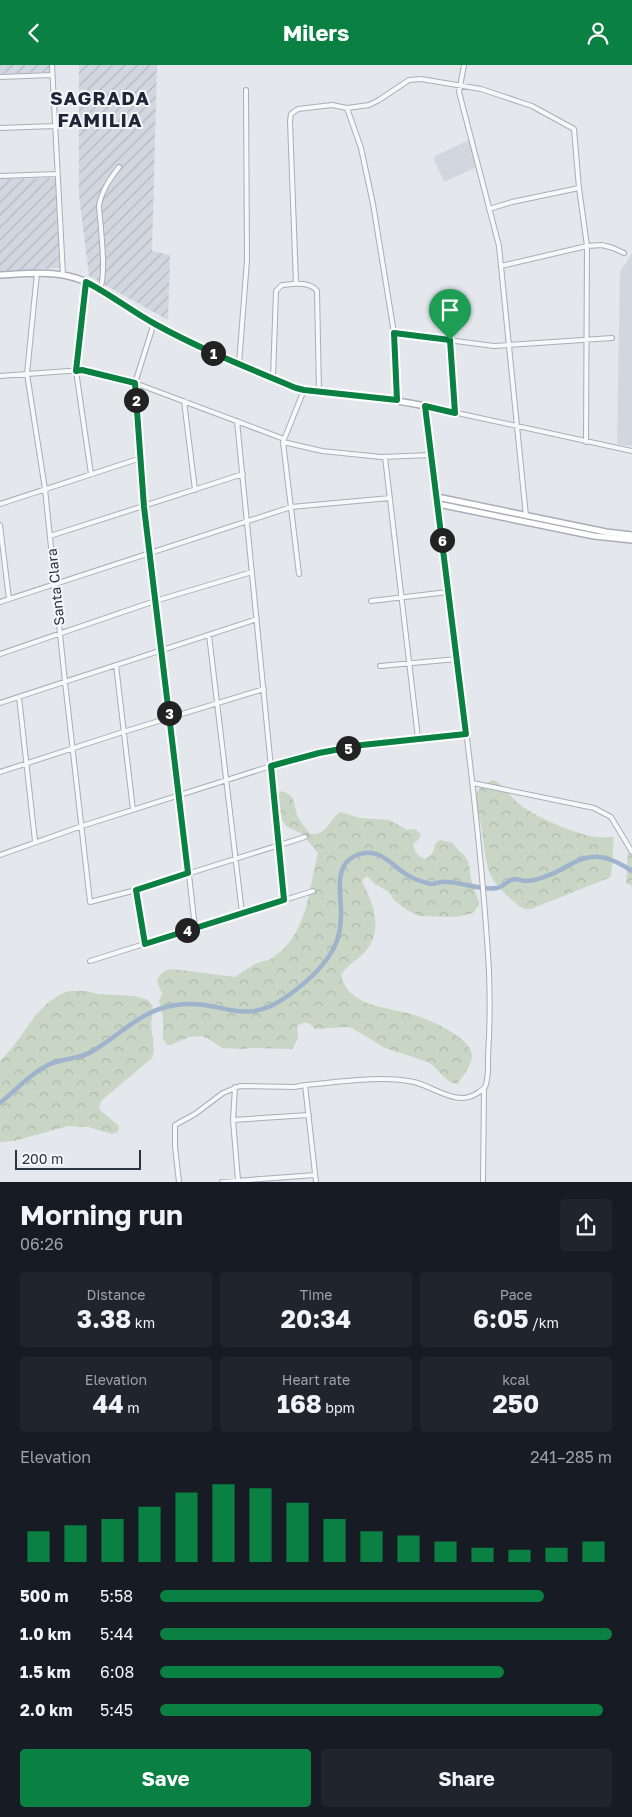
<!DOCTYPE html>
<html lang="en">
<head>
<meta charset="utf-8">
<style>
  body { margin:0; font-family:"Golos Text",sans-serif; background:#20242c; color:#f1f3f6; height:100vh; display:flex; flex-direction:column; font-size:19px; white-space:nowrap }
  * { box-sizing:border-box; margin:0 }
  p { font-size:16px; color:#9ea1a6 }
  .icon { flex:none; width:28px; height:28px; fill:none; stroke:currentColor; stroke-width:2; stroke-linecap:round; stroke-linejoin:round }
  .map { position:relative; height:1117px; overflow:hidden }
  .details { display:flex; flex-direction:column; background:#171b24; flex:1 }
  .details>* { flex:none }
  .scale { position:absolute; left:15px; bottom:12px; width:126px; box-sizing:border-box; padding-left:5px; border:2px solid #2b3445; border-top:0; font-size:14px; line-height:18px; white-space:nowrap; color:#2b3445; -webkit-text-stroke:4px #f4f6f9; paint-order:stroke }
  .pin { position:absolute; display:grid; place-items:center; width:42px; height:42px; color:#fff; margin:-51px -21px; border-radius:50% 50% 50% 0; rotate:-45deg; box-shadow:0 0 5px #0007 }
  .pin .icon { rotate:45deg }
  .km { position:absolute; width:25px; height:25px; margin:-12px; border-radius:50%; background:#222; color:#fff; font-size:14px; line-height:25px; text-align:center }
  .round { display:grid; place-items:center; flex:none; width:52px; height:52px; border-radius:5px; background:#20242c }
  .overview { display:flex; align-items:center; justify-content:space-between; height:85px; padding:0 20px }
  h1 { font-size:28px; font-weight:700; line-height:38px }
  .metrics { display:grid; grid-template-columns:repeat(3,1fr); gap:8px; height:85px; padding:5px 20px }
  .metrics div { display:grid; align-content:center; border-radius:5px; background:#20242c; text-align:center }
  .metrics b { font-size:25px; font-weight:700 }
  .metrics small { font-size:14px; font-weight:400 }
  .metrics p { font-size:14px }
  .chart { height:140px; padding:10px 20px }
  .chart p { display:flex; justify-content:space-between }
  .chart svg { width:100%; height:90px; margin-top:5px; stroke:#0b8043; stroke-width:6 }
  .button { display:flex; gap:10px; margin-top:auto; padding:10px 20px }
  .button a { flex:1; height:58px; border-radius:5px; background:#0b8043; color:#fff; font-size:20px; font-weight:700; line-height:58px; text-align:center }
  .button a+a { background:#20242c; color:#f1f3f6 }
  ul { padding:0 20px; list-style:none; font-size:16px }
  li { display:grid; grid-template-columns:80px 60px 1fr; align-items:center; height:38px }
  li i { height:12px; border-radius:6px; background:#0b8043 }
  header { display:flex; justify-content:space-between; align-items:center; height:65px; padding:0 20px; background:#0b8043; color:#fff; font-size:22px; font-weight:700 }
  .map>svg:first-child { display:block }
</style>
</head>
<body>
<header><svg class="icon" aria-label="back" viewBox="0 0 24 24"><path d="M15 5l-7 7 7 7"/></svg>Milers<svg class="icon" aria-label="person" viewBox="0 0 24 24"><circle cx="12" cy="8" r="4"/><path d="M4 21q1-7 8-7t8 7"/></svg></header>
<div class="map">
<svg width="632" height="1117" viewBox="0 0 632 1117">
  <defs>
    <pattern id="industrial-furrows" width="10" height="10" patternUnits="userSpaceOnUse" patternTransform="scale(1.25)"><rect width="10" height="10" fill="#d2d6de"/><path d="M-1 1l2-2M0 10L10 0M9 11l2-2" fill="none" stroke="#b4b8c0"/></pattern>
    <pattern id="forest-crowns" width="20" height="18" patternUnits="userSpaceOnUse" patternTransform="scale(1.25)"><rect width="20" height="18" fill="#c9d6c5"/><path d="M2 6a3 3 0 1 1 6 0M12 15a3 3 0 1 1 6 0" fill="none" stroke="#adb8ab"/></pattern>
  </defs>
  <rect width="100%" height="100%" fill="#e4e7ec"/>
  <path fill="#d2d6de" d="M471,74L477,102L444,117L433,92Z
    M632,188V381L617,379L620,207Z"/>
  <path fill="url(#industrial-furrows)" d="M0,0H50V7L0,9Z
    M79,0H157L152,186L170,190L168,255L89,211L79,130Z
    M59,113L62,203L0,206V114Z"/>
  <path fill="url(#forest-crowns)" d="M493,715C504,719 509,731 519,739C534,751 571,767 590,771C598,773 606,772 614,772L611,812L531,844C521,845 519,840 512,835C482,810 487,794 481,760C480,751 473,738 476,730C478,723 487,718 493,715Z
    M281,726C298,731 292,738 298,752C301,758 306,764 310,769C327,771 329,755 340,747L360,753L389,755L407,765L415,764L421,769L418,775L413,779C415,787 417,791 425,794C432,791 434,787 435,779L440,775L453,778C457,785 462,787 466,793C471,800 469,809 472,817C474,825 478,831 479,840L473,848L457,852L419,851L407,845L394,835L389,827L375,819L368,812H365L362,817C374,839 384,867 364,888C356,896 347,900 341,910C348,942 387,942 411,949C426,953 474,973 472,992C471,1001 463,1011 457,1019C444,1017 439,1003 428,997L385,983L352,963L345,962L315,964C308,956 305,956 297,961L298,973L292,984L252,983L242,984L222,983L209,974L202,971L190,972L170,980H167L163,974V953L159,936L162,929L157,916C160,908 164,905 173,904L235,912C242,908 250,901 258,898C263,896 268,896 272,893C308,870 308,826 318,788L302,769L286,761L282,755L276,731Z
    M628,788L632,791V821L626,818Z
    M70,926H86L98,929L135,931L148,935L152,940L153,946L151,959L154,986L152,993L101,1036L99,1044L119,1061L118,1067L112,1069L88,1062L68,1061L14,1076L0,1077V996C25,973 36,935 70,926Z"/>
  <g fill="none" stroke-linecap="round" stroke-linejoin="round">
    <path stroke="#9fb4cc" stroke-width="4.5" d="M0,1038C15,1026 29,1010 46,1001C60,993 78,995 91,987C121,970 140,945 176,940C223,933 242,965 289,930C307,917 328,898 336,878C340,869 341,856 341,847C341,828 333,799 357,790C383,780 394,806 415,814C420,816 426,818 431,819C436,819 441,816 446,817C463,817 480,826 497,823C503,822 508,815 514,814C518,814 522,816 526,816C533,816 542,813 549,810C558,807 565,802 573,798C596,786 612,793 632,806"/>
    <g stroke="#a9aeb7" stroke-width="6">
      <path id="street" d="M52,0L63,210
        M464,0L459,27L499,181L526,451
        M0,12L52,10
        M347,43L361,83L373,139L394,268L397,335
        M0,63L55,61
        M0,111L57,109
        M489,144L512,137L579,123
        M501,201L587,181L602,180L613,183L624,188
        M37,208L27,309L45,424L65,617L90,837L136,825L305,772
        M86,217L76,306L91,409
        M296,218L290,56L291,49L298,44L332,40L347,43L369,40L379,35L409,15L421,14L481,24L532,41L574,64L579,123L587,181L586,377
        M100,224C107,208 100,159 99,140C102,125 110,114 119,102
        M449,253L455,348
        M154,258L135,318L144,442L150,488L160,587L180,730L195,863
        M394,268L494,281L612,273
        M239,299L247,195L246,25
        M0,311L82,305L135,318L284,374L283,377L322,386L381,392L431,390
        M273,313L276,226L282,220C293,219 310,216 317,226L319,327
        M184,336L195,425
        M425,341L632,386
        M237,356L284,835
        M385,392L418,673
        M0,439L141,393
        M0,460L9,534
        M50,471L243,409
        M299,509L283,377L304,325
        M371,536L448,527
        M0,537L291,442L390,433
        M209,570L242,848
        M0,589L155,536L252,507
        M116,600L133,745
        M380,601L457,594
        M19,632L35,776
        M0,638L257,554
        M0,707L123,667L264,624
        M473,718L594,743L611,752L632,787
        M0,790L82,761L271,701L319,688L362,680L466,669
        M136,825L145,879
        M90,896L313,826
        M305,1020L316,1117
        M235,1022L233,1055L238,1115
        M233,1055L309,1050
        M179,1117L175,1081V1060L195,1049L223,1028L240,1021L295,1022L305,1020C339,1017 381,1010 414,1017C435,1022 458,1043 479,1027C481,1026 484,1023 485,1022C489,1013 488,1000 488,991C490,962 490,934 489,906C480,749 456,594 438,439
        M222,1117L315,1110
        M483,1117L484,1023"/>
    </g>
    <g stroke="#a9aeb7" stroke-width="8">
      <path id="secondary" d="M0,210C22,209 46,206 68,211C101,218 126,243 154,259C198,284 246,304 293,322C308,327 326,328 342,329C370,332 397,335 425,341L438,439L594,471L632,475
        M437,432L606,467L632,470"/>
    </g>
    <use href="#street" stroke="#f7f8fa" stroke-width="4"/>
    <use href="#secondary" stroke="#fff" stroke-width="5"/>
  </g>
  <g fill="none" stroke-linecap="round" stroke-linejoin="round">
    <g stroke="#fff" stroke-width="10">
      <path id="route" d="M86,217C110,229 131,246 155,259C200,284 248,303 296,323L304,325L397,335L394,268L450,275L455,348L425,341L466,669L362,680L319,688L271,701L284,835L145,879L136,825L188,808L144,442L135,318L82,305L76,306Z"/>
    </g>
    <use href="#route" stroke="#0b8043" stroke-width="6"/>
  </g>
  <g text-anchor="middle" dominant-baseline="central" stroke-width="4" stroke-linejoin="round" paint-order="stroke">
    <g font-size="14" fill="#2b3445" stroke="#f4f6f9">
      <text transform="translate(55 522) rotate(-96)">Santa Clara</text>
    </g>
    <g font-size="19" font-weight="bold" letter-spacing="1" fill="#1d2536" stroke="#f4f6f9">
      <text x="100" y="32">SAGRADA<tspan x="100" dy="22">FAMILIA</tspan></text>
    </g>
  </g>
</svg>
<div class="scale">200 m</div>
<div class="pin" style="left:450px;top:275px;background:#1e9e55"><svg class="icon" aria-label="arrive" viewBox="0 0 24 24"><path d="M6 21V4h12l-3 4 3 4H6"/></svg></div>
<b class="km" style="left:213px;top:288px">1</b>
<b class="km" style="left:136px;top:335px">2</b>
<b class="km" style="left:169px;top:648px">3</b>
<b class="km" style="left:187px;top:865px">4</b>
<b class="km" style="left:348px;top:683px">5</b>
<b class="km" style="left:442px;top:475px">6</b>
</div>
<section class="details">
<div class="overview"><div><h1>Morning run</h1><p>06:26</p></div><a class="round"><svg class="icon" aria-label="share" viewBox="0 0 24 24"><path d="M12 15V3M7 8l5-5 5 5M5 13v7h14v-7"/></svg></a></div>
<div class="metrics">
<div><p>Distance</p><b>3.38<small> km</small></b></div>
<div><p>Time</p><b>20:34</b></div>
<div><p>Pace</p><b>6:05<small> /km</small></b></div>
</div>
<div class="metrics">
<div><p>Elevation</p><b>44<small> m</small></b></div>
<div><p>Heart rate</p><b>168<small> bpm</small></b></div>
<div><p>kcal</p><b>250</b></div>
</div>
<div class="chart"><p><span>Elevation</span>241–285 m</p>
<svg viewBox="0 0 160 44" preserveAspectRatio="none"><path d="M5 44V29M15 44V26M25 44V23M35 44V17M45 44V10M55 44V6M65 44V8M75 44V15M85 44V23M95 44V29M105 44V31M115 44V34M125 44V37M135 44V38M145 44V37M155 44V34"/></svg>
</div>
<ul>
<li><b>500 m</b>5:58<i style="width:85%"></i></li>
<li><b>1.0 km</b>5:44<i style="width:100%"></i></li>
<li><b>1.5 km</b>6:08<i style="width:76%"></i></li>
<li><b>2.0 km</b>5:45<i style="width:98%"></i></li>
</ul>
<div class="button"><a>Save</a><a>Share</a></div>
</section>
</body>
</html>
